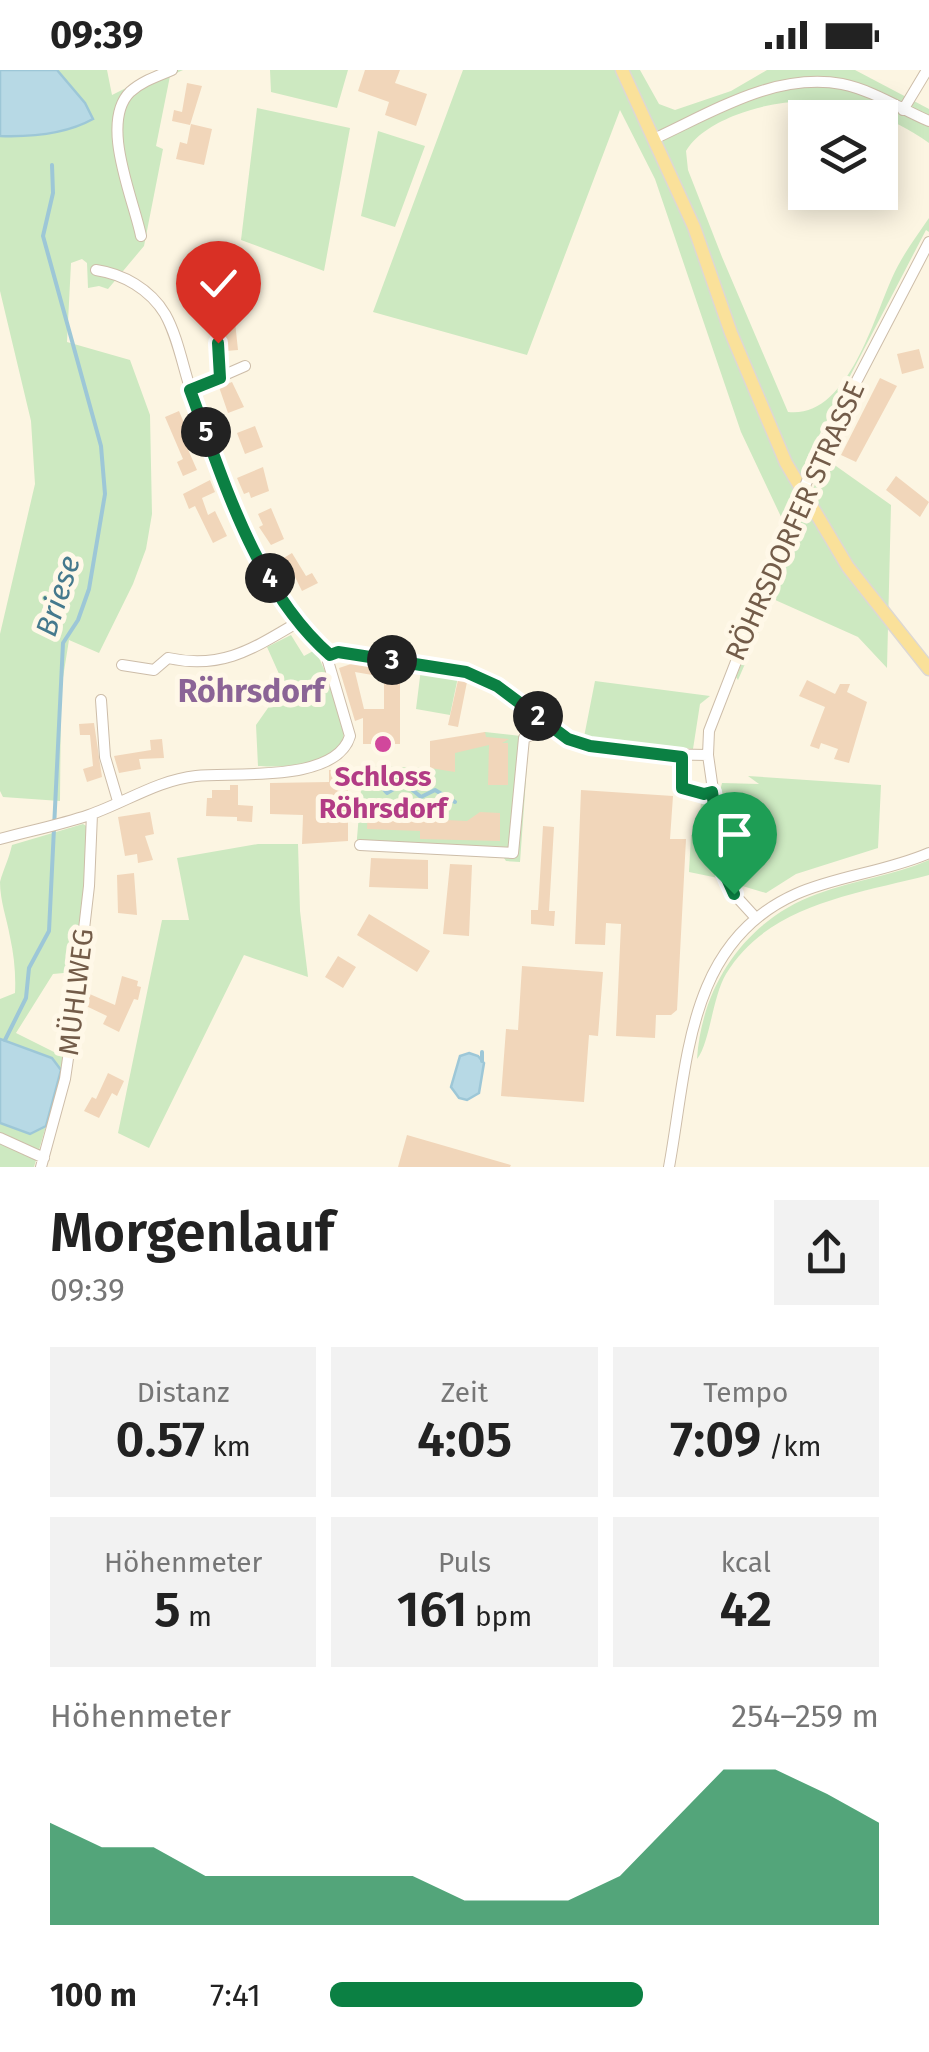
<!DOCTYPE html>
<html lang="de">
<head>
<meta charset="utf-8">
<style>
  body { margin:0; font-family:"Fira Sans",sans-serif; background:#f2f2f2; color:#222; height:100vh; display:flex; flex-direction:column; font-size:38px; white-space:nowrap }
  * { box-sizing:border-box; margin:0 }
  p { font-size:32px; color:#767676 }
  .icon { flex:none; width:55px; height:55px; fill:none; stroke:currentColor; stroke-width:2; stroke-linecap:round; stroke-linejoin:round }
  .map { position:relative; height:1097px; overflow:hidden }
  .sheet { display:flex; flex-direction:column; background:#fff; flex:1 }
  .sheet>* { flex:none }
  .controls { position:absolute; left:788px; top:30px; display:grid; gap:20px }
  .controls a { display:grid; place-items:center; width:110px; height:110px; border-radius:0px; background:#fff; box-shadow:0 5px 25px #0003; font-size:50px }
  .pin { position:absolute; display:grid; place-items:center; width:85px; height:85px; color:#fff; margin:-102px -42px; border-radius:50% 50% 50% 0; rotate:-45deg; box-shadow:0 0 10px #0007 }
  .pin .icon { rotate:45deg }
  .km { position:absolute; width:50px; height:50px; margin:-25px; border-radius:50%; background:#222; color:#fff; font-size:28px; line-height:50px; text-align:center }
  .round { display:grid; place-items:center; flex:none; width:105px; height:105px; border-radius:0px; background:#f2f2f2 }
  .head { display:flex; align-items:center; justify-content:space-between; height:170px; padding:0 50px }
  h1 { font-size:55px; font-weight:600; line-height:75px }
  .stats { display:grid; grid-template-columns:repeat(3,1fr); gap:15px; height:170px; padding:10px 50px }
  .stats div { display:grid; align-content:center; border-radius:0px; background:#f2f2f2; text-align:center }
  .stats b { font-size:50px; font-weight:600 }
  .stats small { font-size:28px; font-weight:400 }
  .stats p { font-size:28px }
  .chart { height:280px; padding:20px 50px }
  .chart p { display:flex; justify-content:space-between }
  .chart svg { width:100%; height:180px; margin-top:10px; fill:#0b8043; opacity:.7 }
  ul { padding:0 50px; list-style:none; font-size:32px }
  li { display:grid; grid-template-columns:160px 120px 1fr; align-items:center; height:75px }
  li i { height:25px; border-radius:12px; background:#0b8043 }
  .status { display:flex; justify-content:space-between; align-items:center; height:70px; padding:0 50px; background:#fff; direction:ltr }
  .status svg { height:28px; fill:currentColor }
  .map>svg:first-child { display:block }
</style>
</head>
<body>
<div class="status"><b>09:39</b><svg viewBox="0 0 49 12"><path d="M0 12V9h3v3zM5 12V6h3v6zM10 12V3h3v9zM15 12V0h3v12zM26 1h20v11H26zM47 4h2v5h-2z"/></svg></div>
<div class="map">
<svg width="929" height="1097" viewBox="0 0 929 1097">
  <rect width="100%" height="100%" fill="#fcf5e2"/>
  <path fill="#cde9c1" d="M57,0H107L112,25L162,0H183L170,6L156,76L163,79L144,176L108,219L99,216L88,218L87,193L82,189L71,193L67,272L130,290L150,345L152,444L146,479L133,514L99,583L69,570L61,620L60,731L3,727L0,721V564L35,414L31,351L0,221V66L17,67L70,16Z
    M270,0H348L337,38L271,22Z
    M463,0H640L659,34L675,40L731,21L767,0H855L929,39V73C871,32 803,19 736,45C718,52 697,63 686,81L688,100L722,187L788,342C847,349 873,250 892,208C901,187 916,167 929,148V162L926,160L812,379L891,435L887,598L858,567L773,529L738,610L736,607L823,395L809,383L783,451L741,362L655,109L620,40L527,285L373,242Z
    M257,38L350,58L324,201L241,170Z
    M378,61L425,76L395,157L361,146Z
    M291,565L304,586L315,580C324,598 349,650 343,669C335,695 280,698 258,696L256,655L284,615L267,577Z
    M421,599L458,607L450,645L416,639Z
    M595,611L710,626L700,634L693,679L584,667Z
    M485,662L529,667L520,792L506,791L504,788L356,780L363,696L430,698Z
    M748,706L881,715L878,778L796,804L766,823L739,815L727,778L720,721L722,713L759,714Z
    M701,730L711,740L723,809L689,802L691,765L699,764Z
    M83,754L88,757L85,822L74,902L53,904L16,963L64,987L61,1000L52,988L0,969V929L15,923C16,904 14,885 10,867C7,849 0,831 0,812C3,800 9,789 12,775Z
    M258,774H298L300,841L308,907L244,885L149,1078L118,1063L162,850H189L177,788Z
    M929,790V805C857,824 768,834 726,904C712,928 710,973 697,989C702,914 746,850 817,824C854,810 893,806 929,790Z
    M0,1053L30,1064L46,1056L34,1097H0Z"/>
  <path fill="#b7d9e5" stroke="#9dc7d7" stroke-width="2.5" d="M0,0H57L85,33L93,49C66,64 30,67 0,66Z
    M0,969L52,988L61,1000L46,1056L30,1064L0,1053Z
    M469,983L478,986L484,993L479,1023L467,1030L459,1028L451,1017L460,986Z"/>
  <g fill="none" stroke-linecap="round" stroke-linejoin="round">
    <path stroke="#9dc7d7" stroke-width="4" d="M368,713L379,714L387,723L404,713L421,727L435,720L455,732
      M5,970L26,928L29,898L49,861L63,573L78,550L89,519L105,424L101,376L43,166L53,123L52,95
      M482,991V982"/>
  </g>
  <path fill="#f1d6ba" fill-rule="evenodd" d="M365,0H400L395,13L427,24L416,56L385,45L389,32L358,21Z
    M187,13L202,16L190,55L172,51L174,40L182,42Z
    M191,54L212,59L204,95L176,89L180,72L187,74Z
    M233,233L238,280L226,281L216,235Z
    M919,279L924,298L902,304L897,284Z
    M880,308L897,316L856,392L841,385Z
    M232,312L244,337L228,343L219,317Z
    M179,341L192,372L186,375L197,400L183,406L177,392L183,389L165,347Z
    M255,356L263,377L245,384L237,363Z
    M263,397L269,421L251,428L249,422L244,424L237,408Z
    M896,406L929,432L920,447L886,420Z
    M210,410L215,422L202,428L208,445L215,441L227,466L213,473L195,436L189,439L183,424Z
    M271,438L284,469L271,475L259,457L263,455L258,444Z
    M292,483L306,506L312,503L318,513L302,521L295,507H285L277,492Z
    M354,593L405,601L400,609V674H363V648L355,651L339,598ZM355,602L384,607V639H364Z
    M458,610L467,612L458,657L448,655Z
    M807,610L835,624L840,614H850L847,622L867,632L849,693L834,689L838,679L821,673L819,679L810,676L825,637L799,626Z
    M94,653L102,707L87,712L83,699L93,696L90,665H80L79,654Z
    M485,662L486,667L509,669L502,673H508V715H488L489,675L455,683V702L430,698V671Z
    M162,669L164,688L139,689L141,699L119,703L114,686L151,680L150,670Z
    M329,700H348V771L302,774L303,745L270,744V713L329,712Z
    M230,715H238V735L253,736L252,752L237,751V747L206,746L207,728H212V720H230Z
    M581,720L673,726L670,769H686L677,940L671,945H656L655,968L616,966L621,854L606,853L605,875L575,874Z
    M368,733L443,734L446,750L467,751L480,742L500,743V771L420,769V761L367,759Z
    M150,742L154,764L145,766L153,790L138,793L137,784L125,786L118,747Z
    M543,756L554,757L549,841H555L554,856L531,854V840H538Z
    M371,788L428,790V819L369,817Z
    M450,794L472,795L469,866L443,864Z
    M134,803L137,845L118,843L117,805Z
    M369,844L430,881L417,902L357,865Z
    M338,886L356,897L343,918L325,907Z
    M522,896L603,902L598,966L589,965L584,1032L501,1026L506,959L518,960Z
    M122,906L138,911L137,916L141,917L138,930L134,929L119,962L103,954L107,946L84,935L85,922L115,935Z
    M108,1003L124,1011L117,1026L112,1023L99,1048L84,1041L92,1027L96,1029Z
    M407,1065L511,1095L510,1097H398Z"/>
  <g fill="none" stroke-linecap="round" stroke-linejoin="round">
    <g stroke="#cdbda9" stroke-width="12">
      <path id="minor" d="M903,40L927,0
        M656,68C714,41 776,2 842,14C872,20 901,39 929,51
        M141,166C134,130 99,53 130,22C142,11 158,6 172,0
        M96,200C123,204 150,219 165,244C178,267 183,298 192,324C223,413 257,520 331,585
        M217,273L220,308
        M190,320L245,296
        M816,389L929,172
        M331,585L338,582L466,602L497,616L575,672L651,684L708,685
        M122,595L154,600L168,588C223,600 254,578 300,551
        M101,630L105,687L118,731
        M682,687V718L713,722
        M0,769C29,761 60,755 89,745C124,733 158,710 196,706C236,702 336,713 350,666L328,591L331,585
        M360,775L513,783L524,668L544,660L548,653
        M755,847L734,824L725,804L708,685L709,661L788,458
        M0,1068L44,1088
        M41,1097L65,1009L73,954L89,816L92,744
        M669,1097C688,994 686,873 796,824C836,806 885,802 929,783"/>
    </g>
    <g stroke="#ddd8d3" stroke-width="15">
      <path id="major" d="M622,0L694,157L731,263L786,393L848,497L929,599"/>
    </g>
    <use href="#minor" stroke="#fff" stroke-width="10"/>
    <use href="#major" stroke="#fae19a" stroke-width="12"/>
    <g stroke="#cdbda9" stroke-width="12" stroke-linecap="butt">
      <path id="minor-bridge" d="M788,458L816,389"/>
    </g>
    <use href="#minor-bridge" stroke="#fff" stroke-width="10"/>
  </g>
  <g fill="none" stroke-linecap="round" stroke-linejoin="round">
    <g stroke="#fff" stroke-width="20">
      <path id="route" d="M218,273L220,308L190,320C224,411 255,519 330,585L338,582L466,602L497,616L568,669L590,676L682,687V718L704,724L712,722L725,804L734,824"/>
    </g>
    <use href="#route" stroke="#0b8043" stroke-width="12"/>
  </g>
  <circle fill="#d1479c" stroke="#fff8e8" stroke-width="4" cx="383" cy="674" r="10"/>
  <g text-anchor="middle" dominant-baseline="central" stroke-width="10" stroke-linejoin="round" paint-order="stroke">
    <g font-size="28" fill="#735c49" stroke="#fff8e8">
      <text transform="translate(795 451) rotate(-66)">RÖHRSDORFER STRASSE</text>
      <text transform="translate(76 922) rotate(-83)">MÜHLWEG</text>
    </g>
    <g font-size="28" font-weight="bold" fill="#b23c85" stroke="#fff8e8">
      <text x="383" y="706">Schloss<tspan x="383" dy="32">Röhrsdorf</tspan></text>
    </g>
    <g font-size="30" font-style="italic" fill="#45798d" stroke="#fff8e8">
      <text transform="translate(58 526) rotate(-72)">Briese</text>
    </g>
    <g font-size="32" font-weight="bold" fill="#8b6496" stroke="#fff8e8">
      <text x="251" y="621">Röhrsdorf</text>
    </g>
  </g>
</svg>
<div class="controls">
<a><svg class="icon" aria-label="layers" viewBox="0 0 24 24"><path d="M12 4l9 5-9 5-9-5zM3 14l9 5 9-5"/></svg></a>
</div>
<div class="pin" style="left:734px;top:824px;background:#1e9e55"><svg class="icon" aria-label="arrive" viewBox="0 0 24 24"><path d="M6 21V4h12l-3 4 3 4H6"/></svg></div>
<div class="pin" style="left:218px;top:273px;background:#d93025"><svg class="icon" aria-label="check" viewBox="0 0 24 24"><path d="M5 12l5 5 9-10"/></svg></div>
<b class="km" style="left:538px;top:646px">2</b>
<b class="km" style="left:392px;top:590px">3</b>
<b class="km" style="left:270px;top:508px">4</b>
<b class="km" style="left:206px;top:362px">5</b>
</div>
<section class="sheet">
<div class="head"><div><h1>Morgenlauf</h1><p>09:39</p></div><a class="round"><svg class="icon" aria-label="share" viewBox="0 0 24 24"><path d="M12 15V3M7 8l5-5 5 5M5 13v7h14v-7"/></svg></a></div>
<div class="stats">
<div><p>Distanz</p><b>0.57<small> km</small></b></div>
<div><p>Zeit</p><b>4:05</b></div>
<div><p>Tempo</p><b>7:09<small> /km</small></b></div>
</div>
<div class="stats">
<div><p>Höhenmeter</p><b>5<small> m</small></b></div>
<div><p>Puls</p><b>161<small> bpm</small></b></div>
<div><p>kcal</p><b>42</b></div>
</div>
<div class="chart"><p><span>Höhenmeter</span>254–259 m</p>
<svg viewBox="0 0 160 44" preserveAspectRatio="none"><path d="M0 44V19L10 25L20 25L30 32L40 32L50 32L60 32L70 32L80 38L90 38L100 38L110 32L120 19L130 6L140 6L150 12L160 19V44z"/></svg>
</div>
<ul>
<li><b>100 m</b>7:41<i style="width:57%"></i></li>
</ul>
</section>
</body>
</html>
